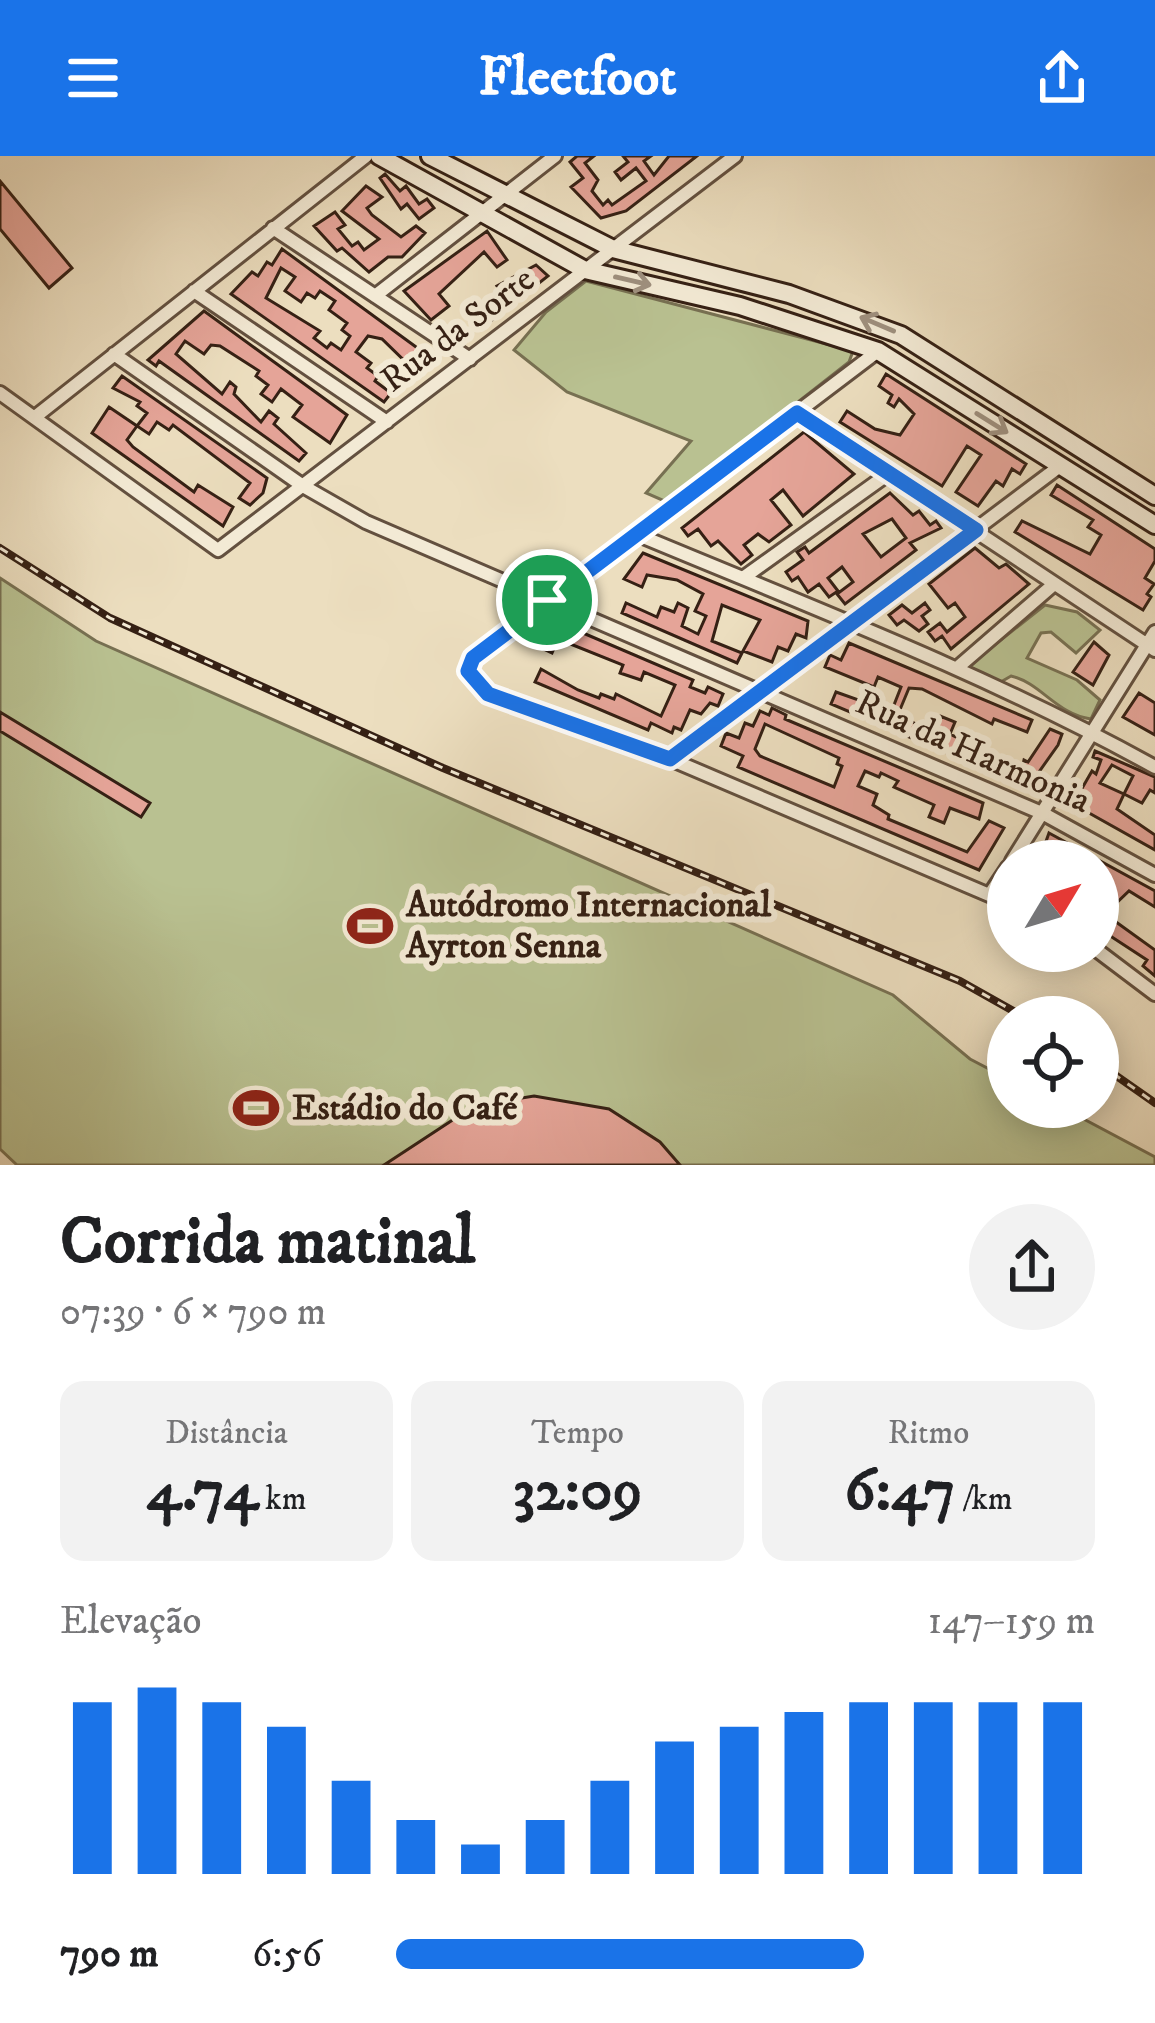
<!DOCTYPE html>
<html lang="pt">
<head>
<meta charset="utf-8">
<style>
  body { margin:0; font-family:"IM FELL DW Pica",serif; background:#f2f2f2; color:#202124; height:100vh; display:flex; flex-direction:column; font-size:45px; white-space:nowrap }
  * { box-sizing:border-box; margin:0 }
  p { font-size:39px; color:#757577 }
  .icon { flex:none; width:66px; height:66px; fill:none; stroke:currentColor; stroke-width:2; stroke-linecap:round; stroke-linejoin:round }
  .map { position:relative; height:1009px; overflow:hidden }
  .drawer { display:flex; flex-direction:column; background:#fff; flex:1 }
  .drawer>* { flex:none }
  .needle { width:78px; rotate:52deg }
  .fabs { position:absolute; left:987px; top:684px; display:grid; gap:24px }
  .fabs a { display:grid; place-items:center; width:132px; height:132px; border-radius:50%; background:#fff; box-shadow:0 6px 30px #0003; font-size:60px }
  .pin { position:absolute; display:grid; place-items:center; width:102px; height:102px; color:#fff; margin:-51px; border:6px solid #fff; border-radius:50%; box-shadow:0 3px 12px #0007 }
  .round { display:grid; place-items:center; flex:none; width:126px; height:126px; border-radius:63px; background:#f2f2f2 }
  .headline { display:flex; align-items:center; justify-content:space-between; height:204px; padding:0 60px }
  h1 { font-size:66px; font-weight:700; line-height:90px }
  .figures { display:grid; grid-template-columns:repeat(3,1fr); gap:18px; height:204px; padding:12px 60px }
  .figures div { display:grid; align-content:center; border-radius:24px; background:#f2f2f2; text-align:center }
  .figures b { font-size:60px; font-weight:700 }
  .figures small { font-size:33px; font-weight:400 }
  .figures p { font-size:33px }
  .chart { height:336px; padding:24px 60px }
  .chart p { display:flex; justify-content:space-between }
  .chart svg { width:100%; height:216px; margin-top:12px; stroke:#1a73e8; stroke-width:6 }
  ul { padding:0 60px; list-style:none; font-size:39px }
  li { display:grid; grid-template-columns:192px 144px 1fr; align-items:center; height:90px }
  li i { height:30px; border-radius:15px; background:#1a73e8 }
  header { display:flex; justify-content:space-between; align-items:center; height:156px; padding:0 60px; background:#1a73e8; color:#fff; font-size:54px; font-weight:700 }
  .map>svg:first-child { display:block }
</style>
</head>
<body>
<header><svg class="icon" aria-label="menu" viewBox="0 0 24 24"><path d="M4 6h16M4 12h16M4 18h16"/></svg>Fleetfoot<svg class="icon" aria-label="share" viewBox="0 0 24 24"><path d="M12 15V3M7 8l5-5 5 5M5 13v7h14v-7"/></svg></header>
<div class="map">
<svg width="1155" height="1009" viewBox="0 0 1155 1009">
  <rect width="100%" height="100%" fill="#ecdebf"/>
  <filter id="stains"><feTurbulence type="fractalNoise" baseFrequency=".00167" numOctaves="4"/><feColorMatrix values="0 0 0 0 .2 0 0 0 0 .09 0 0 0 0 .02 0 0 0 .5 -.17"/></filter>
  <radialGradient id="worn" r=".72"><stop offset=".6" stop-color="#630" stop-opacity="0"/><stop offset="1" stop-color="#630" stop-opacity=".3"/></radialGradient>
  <path fill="#b9c191" stroke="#777052" stroke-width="3" d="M586,125L853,195L849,206L669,347L646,337L691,285L567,236L514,194L546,156Z
    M0,422L96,485L893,839L970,903L1008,923V951H1061L1155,1001V1009H17L0,993Z
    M1045,449L1077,456L1100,474L1076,497L1051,476L1041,477L1027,502L1077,524L1100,544L1091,563C1056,558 1041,527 1011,520L999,527L968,510Z"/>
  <path fill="#e5a498" stroke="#352014" stroke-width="3" fill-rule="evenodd" d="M577,0H594L585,7L598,24L592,35L603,49L608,44L612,49L646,25L636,12L621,24L615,16L628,6L623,0H651L644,5L654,19L669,0H697L626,55L601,62L571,31L583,22L570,6Z
    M385,18L400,35L406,30L419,48L427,43L434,52L419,63L407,48L401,53L380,22Z
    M0,25L72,112L49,132L0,73Z
    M366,30L382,41L367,52L372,59L401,81L416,70L425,77L402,101H388L369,116L342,92L337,95L314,70L335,56L345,69L338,73L352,90L358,86L364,94L379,83L342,55Z
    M487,75L507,104L497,111L484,96L439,138L449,150L431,164L404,135Z
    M282,93L427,199L417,217L382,183L368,180L356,196L371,207L367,212L378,220L375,225L391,237L384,246L231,138L252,116L258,120L267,106L272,109ZM281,112L295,121L285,135L301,146L307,137L315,142L320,135L335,145L329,154L347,167L342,174L350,180L341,194L331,187L327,192L314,182L320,175L266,142Z
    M536,109L548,120L487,168L479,158L491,148L488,144L500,134L497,130Z
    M204,155L347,259L330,287L293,261L302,249L281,233L272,246L261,238L268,229L256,220L259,215L220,190L211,189L204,198L185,185L176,198L222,238L230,226L236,231L234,238L261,266L269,255L278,262L274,268L306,297L299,305L159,205L156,210L148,204Z
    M886,218L1026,308L1020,318L1012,313L1003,330L996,325L978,350L956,336L981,299L967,290L942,330L840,266L847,255L875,273L900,279L914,258L899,243L894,251L888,247L892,239L879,230Z
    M122,220L267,322L263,337L250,349L239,342L250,327L173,269L169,274L157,266L149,278L137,270L147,257L137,250L140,246L113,232Z
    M109,251L137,270L127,284L133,291L194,336L198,329L233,351L223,370L92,277Z
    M804,276L854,318L803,360L783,334L771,344L791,369L769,386L758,378L744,389L752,399L741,408L718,385L711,390L698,373L688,380L682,372Z
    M1057,329L1155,393V405L1145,422L1154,428L1147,438L1151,441L1143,454L1015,376L1022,365L1090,398L1101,379L1088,371L1093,364L1051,339Z
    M890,337L913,359L919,355L930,369L936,365L941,372L910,387L916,394L845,448L837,438L853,426L842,411L828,422L838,435L829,441L819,428L808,436L798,421L792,425L786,416L803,404L797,396L805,391L809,397ZM892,363L906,382L881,401L863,378Z
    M975,392L999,412L1006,408L1029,428L951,493L942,480L935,485L928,476L940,467L947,476L965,461L955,447L948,452L929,428Z
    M643,397L808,465L806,482L796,478L788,495L778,491L772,506L743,495L760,464L722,449L712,485L742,497L737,507L622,457L626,447L657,461L661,451L674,456L678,447L688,452L682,470L698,478L706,460L695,455L703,438L677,424L647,419L642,431L624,423Z
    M925,447L930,454L922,460L928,468L919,475L904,464L897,469L889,459L902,449L912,457Z
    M555,465L693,524L690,531L705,537L708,531L723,538L718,550L710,547L701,558L690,554L681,574L674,571L672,577L651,567L648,574L535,526L541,513L578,534L599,542L601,538L614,543L616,538L661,560L675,529L644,516L641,524L620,517L623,509L558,483L552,497L535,489L543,470L552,473Z
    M1094,486L1109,499L1093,529L1073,516Z
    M849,487L1032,564L1027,576L994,563L992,568L922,533L909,532L899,556L892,554L901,531L878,521L874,531L825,511L830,499L841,504Z
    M836,536L861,545L863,541L924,572L936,569L940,560L955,566L950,578L1005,606L999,619L831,548Z
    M1139,537L1155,547V579L1123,561Z
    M772,552L786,559L785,563L983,647L979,663L950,652L944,667L929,661L934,649L894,631L898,625L881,617L879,621L865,615L858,630L877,638L873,649L889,659L888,663L967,696L989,665L1004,672L979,714L738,611L743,600L721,590L726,577L739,582L745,567L753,570L760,555L769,559ZM765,568L839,602L837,608L842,610L834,631L760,600L755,593Z
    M0,556L150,647L141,661L0,575Z
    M1050,573L1062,578L1058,589L1029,630L1019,625L1024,604L1028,606Z
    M1095,595L1155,621V637L1150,634L1142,647L1124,638L1117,653L1155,679V694L1073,648L1092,615L1096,618L1101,604L1093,601ZM1112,609L1133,620L1124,638L1100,627Z
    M1049,677L1155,735V751L1129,735L1105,758L1155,794V820L1143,810L1147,804L1098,772V705H1072L1057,696L1054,705H1039Z
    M534,940L609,953L660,986L680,1009H384L474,950Z"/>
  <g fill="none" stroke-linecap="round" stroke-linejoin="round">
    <g stroke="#63503f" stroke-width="18">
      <path id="street" d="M273,72L470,203
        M194,135L387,266
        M375,140L555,0
        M878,195L473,502L468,515L488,538L670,603L1008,747
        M114,198L303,330L366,366L1044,658L1155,719
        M0,237L218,394L735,0
        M797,257L1155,494
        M35,261L366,0
        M636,378C811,451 989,519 1155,611
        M743,422L888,318
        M957,512L1053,429
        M670,603L1060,310
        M1012,705L1155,476
        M990,738L1008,711
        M1098,795L1155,838"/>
    </g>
    <g stroke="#352014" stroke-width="22">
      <path id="secondary" d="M379,0L585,114L740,150L878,195L1155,369
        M430,0L613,93L789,138L901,179L1155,340"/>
    </g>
    <use href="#street" stroke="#f3ead5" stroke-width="12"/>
    <use href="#secondary" stroke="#f3ead5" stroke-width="16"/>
    <g stroke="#352014" stroke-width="8">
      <path id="rail" d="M0,392L110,462L443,612L960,825L1024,861
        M1098,907L1155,947"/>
    </g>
    <use href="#rail" stroke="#f3ead5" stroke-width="3" stroke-dasharray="9" stroke-linecap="butt"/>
  </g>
  <defs><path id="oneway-shaft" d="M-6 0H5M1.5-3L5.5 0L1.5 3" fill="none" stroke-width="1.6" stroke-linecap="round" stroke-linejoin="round" transform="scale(3)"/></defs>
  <g stroke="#9e8f7e">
    <use href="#oneway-shaft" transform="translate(633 125) rotate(13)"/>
    <use href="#oneway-shaft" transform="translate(877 168) rotate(-157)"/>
    <use href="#oneway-shaft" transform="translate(992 267) rotate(32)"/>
  </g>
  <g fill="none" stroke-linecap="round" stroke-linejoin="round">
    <g stroke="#fff" stroke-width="24">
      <path id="route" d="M797,257L976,374L670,603L488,538L468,515L473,502Z"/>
    </g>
    <use href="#route" stroke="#1a73e8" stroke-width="15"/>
  </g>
  <defs>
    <g id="stadium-bare" transform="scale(3.6)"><path d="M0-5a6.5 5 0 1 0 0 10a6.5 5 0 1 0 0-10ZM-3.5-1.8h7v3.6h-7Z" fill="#8f2418" stroke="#f3ead5" stroke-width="2.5" paint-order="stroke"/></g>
  </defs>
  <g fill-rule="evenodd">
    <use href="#stadium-bare" x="370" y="770"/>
    <use href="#stadium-bare" x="256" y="952"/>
  </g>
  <g text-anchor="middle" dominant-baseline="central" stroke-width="12" stroke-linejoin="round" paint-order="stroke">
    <g font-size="36" fill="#352014" stroke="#f3ead5">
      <text transform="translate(458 174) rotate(-37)">Rua da Sorte</text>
      <text transform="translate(973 596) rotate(24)">Rua da Harmonia</text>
    </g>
    <g font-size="36" font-weight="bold" fill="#352014" stroke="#f3ead5" text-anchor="start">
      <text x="406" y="749">Autódromo Internacional<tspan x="406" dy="41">Ayrton Senna</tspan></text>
      <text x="292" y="952">Estádio do Café</text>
    </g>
  </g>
  <rect width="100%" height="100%" filter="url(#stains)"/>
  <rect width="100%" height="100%" fill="url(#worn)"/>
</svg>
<div class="fabs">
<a><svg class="needle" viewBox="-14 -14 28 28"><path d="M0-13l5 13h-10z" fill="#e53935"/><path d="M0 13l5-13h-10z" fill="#757577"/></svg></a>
<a><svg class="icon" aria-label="locate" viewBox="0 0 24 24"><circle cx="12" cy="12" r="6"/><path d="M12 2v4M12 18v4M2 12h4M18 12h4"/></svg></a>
</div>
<div class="pin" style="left:547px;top:444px;background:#1e9e55"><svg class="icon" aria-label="arrive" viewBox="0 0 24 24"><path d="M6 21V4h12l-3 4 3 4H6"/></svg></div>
</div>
<section class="drawer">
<div class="headline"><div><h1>Corrida matinal</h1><p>07:39 · 6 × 790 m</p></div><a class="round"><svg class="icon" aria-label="share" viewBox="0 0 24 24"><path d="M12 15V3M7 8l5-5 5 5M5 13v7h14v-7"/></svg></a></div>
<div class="figures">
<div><p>Distância</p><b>4.74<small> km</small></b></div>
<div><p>Tempo</p><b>32:09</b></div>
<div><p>Ritmo</p><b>6:47<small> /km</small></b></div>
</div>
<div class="chart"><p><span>Elevação</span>147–159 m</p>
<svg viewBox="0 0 160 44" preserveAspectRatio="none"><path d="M5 44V9M15 44V6M25 44V9M35 44V14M45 44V25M55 44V33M65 44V38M75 44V33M85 44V25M95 44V17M105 44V14M115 44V11M125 44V9M135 44V9M145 44V9M155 44V9"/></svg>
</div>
<ul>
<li><b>790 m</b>6:56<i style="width:67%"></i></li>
</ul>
</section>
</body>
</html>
